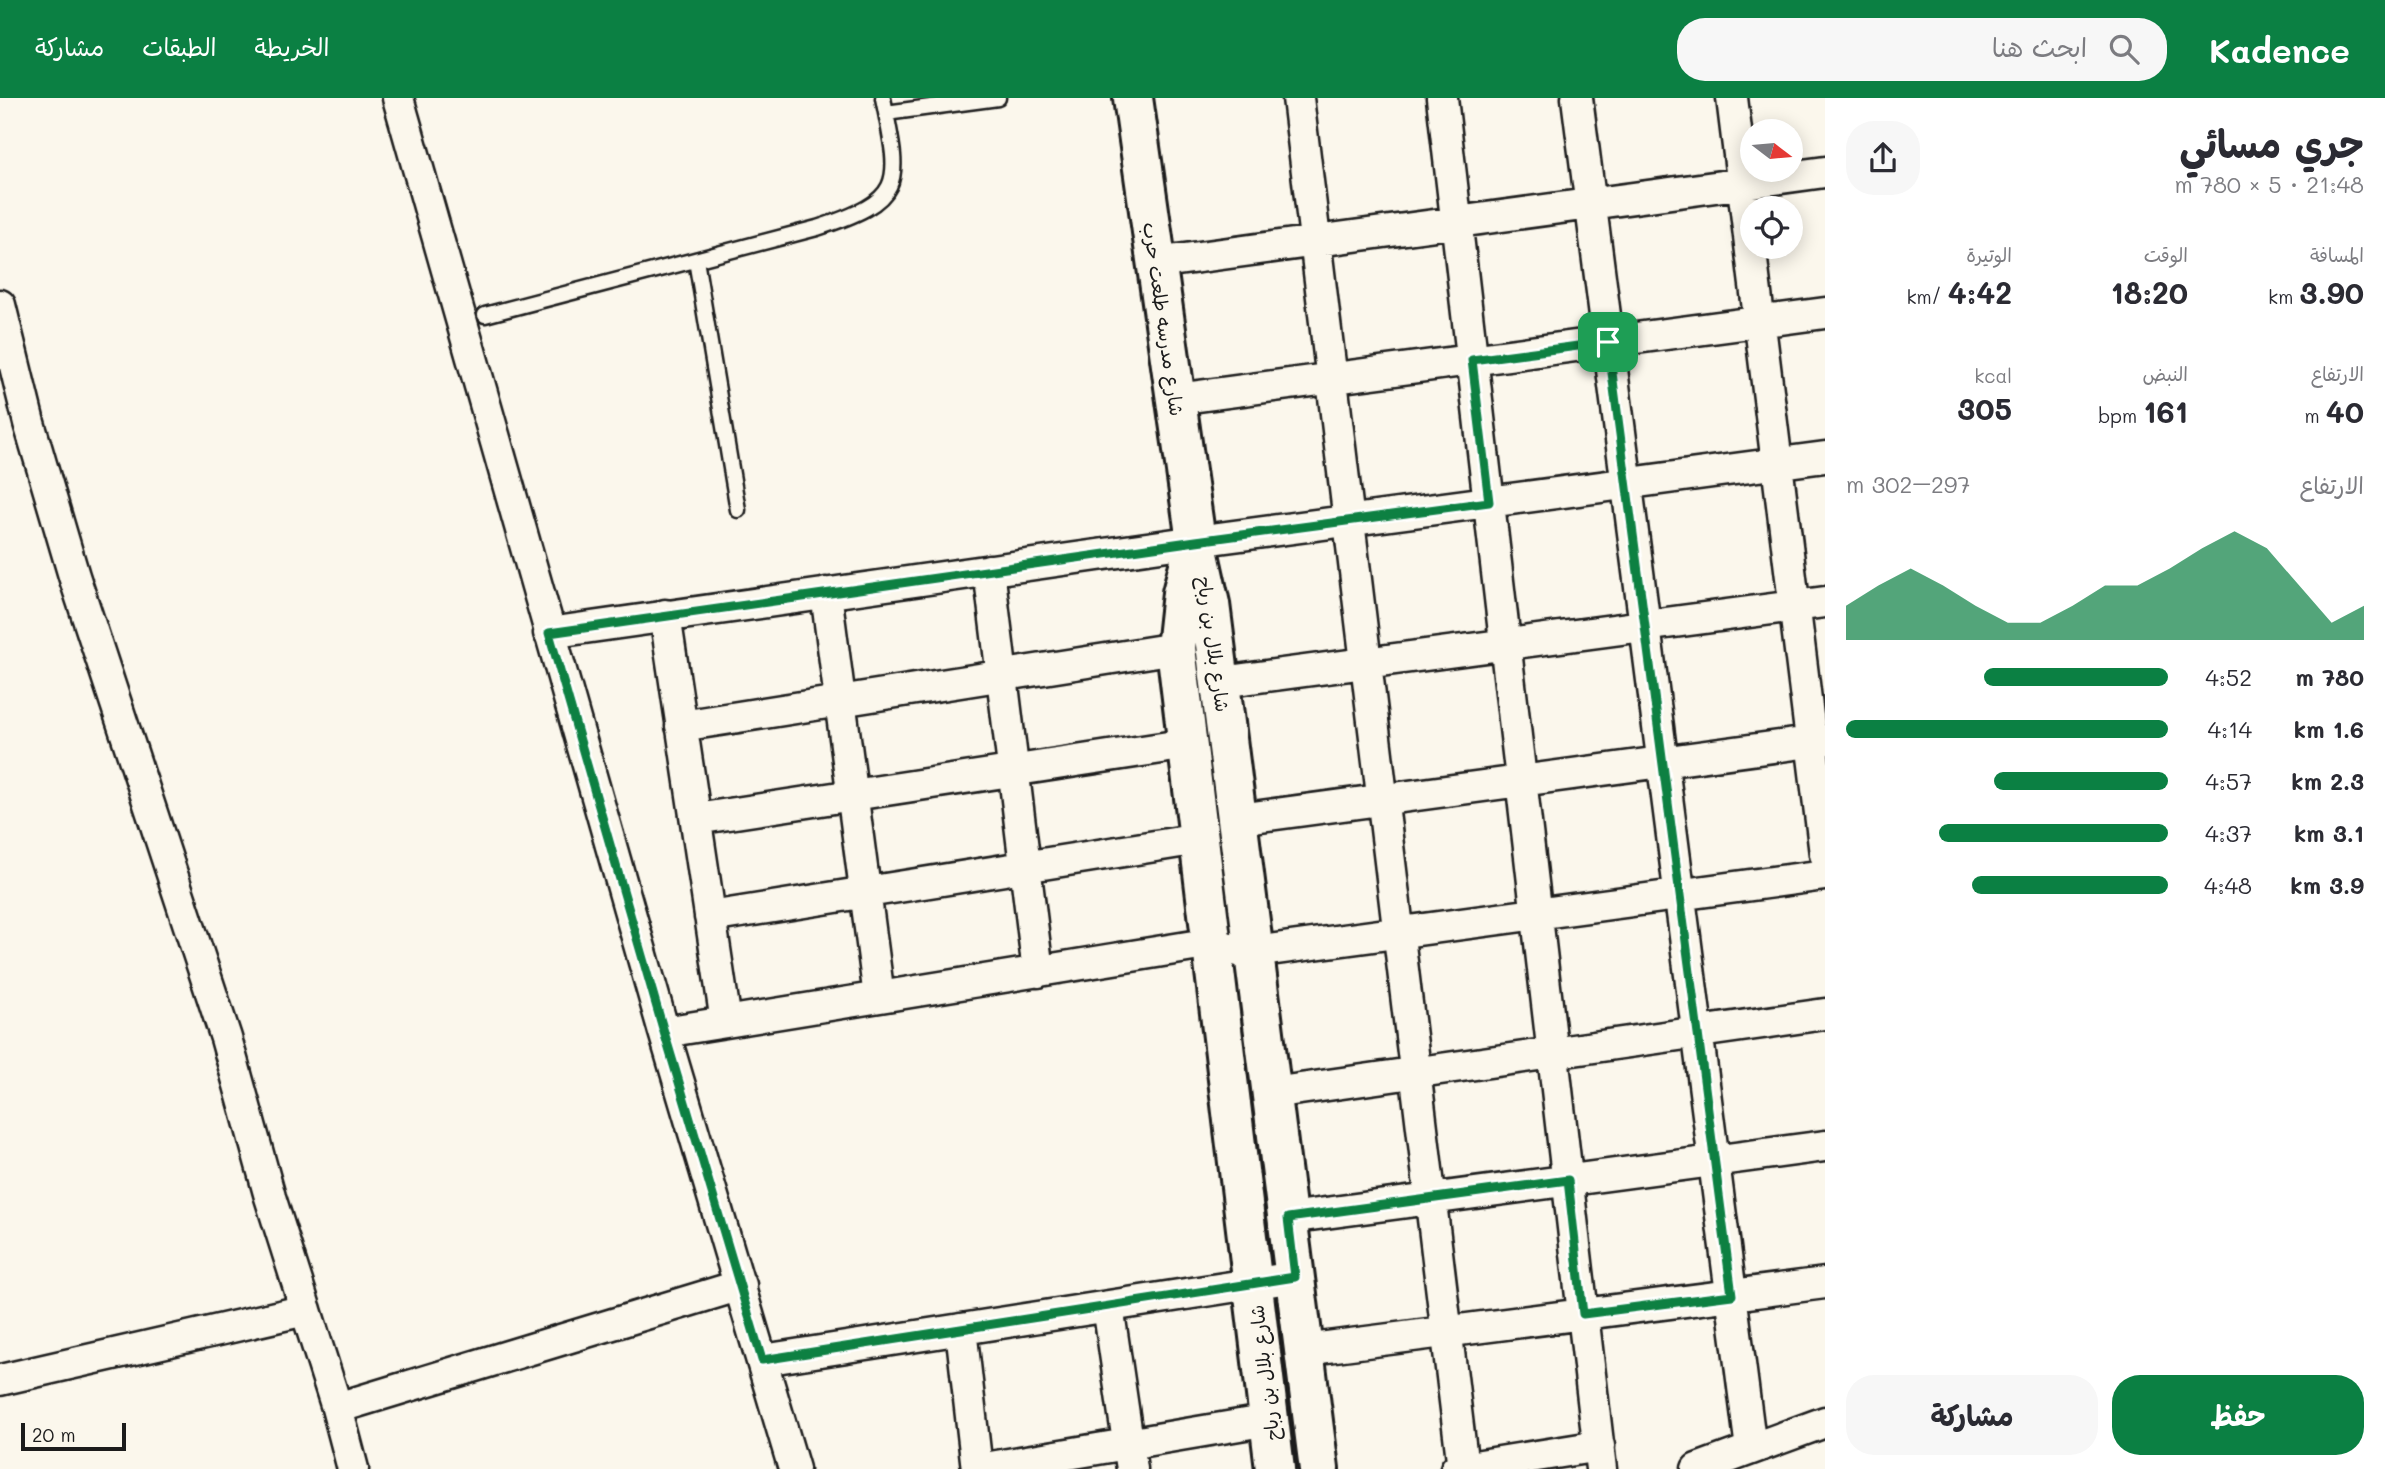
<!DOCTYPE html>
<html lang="ar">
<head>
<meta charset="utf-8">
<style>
  body { margin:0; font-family:Mali,"Playpen Sans Arabic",sans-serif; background:#f7f7f7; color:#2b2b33; direction:rtl; height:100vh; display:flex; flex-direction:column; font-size:26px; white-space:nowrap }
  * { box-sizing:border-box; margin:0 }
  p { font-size:23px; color:#7c7c81 }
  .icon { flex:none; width:38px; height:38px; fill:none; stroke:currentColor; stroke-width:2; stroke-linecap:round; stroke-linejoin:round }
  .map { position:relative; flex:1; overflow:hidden; direction:ltr }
  .side { display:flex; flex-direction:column; background:#fff; width:560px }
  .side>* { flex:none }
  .needle { width:46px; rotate:106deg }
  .fabs { position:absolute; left:1740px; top:21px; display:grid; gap:14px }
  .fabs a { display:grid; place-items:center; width:63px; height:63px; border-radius:50%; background:#fff; box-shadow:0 4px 18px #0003; font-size:35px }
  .scale { position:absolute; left:21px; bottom:18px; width:105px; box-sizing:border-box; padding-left:7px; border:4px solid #1c1c1c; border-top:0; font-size:19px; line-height:24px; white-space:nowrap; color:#1c1c1c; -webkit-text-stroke:5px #fbf7ec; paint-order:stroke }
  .pin { position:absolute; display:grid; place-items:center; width:60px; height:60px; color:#fff; margin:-30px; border-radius:14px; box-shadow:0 4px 10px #0006 }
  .round { display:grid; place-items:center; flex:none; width:74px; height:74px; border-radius:28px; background:#f7f7f7 }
  .summary { display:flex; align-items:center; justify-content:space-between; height:119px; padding:0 21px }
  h1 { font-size:38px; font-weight:700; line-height:52px }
  .metrics { display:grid; grid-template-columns:repeat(3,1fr); gap:10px; height:119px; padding:7px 21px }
  .metrics div { display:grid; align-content:center }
  .metrics b { font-size:30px; font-weight:700 }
  .metrics small { font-size:19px; font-weight:400 }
  .metrics p { font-size:19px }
  .chart { height:196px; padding:14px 21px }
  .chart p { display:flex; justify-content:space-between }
  .chart svg { width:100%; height:126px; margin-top:7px; fill:#0b8043; opacity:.7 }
  .button { display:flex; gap:14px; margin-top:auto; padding:14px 21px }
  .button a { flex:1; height:80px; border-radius:28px; background:#0b8043; color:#fff; font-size:28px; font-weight:700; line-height:80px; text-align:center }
  .button a+a { background:#f7f7f7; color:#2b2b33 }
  ul { padding:0 21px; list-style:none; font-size:23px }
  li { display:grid; grid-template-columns:112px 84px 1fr; align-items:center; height:52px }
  li i { height:18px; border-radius:9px; background:#0b8043 }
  header { display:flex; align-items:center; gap:42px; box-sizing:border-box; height:98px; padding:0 35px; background:#0b8043; color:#fff }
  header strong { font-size:33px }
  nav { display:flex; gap:38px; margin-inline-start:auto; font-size:24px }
  .search { width:490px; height:63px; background:#f7f7f7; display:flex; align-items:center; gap:18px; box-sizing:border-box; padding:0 24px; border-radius:28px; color:#7c7c81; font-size:26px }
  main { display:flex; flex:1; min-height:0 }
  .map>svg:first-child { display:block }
</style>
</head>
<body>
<header>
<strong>Kadence</strong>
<div class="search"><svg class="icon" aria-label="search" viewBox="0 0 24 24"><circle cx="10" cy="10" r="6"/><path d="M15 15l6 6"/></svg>ابحث هنا</div>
<nav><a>الخريطة</a><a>الطبقات</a><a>مشاركة</a></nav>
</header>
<main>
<section class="side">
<div class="summary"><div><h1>جري مسائي</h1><p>21:48 · 5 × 780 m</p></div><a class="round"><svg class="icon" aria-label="share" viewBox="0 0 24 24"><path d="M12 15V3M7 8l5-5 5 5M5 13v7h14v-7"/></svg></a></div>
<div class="metrics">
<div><p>المسافة</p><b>3.90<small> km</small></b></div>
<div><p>الوقت</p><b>18:20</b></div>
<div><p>الوتيرة</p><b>4:42<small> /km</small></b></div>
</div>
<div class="metrics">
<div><p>الارتفاع</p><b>40<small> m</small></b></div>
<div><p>النبض</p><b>161<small> bpm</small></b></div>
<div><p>kcal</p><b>305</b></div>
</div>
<div class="chart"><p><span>الارتفاع</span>297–302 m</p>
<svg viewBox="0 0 160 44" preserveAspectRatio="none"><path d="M0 44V32L10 25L20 19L30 25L40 32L50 38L60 38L70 32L80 25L90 25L100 19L110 12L120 6L130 12L140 25L150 38L160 32V44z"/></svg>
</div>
<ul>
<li><b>780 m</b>4:52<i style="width:57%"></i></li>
<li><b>1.6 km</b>4:14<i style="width:100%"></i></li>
<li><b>2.3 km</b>4:57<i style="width:54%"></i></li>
<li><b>3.1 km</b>4:37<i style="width:71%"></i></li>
<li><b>3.9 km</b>4:48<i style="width:61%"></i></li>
</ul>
<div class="button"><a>حفظ</a><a>مشاركة</a></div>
</section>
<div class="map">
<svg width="1825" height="1371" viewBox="0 0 1825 1371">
  <rect width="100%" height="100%" fill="#fbf7ec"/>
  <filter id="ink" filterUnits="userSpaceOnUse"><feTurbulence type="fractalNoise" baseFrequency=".0143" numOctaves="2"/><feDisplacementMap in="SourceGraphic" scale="14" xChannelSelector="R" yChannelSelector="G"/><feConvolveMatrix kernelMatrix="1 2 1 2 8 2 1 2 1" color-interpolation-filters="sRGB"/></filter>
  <g filter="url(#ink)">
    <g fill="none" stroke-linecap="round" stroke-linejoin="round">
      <g stroke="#1c1c1c" stroke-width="19">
        <path id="lane" d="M886,15L998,0
          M696,162L738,412
          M485,217L817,130C907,101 900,85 883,0"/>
      </g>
      <g stroke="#1c1c1c" stroke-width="35">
        <path id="street" d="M398,0L664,934L794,1371
          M1298,0L1463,1370
          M1442,0L1601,1371
          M1577,0L1751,1351
          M1732,0L1825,756
          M1155,165L1825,74
          M0,207L29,325L74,478L226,940L270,1099L337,1310L353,1371
          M1176,301L1825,215
          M989,472L1038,874
          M826,495L879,899
          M665,517L726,924
          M549,535L1196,443L1825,359
          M1221,584L1825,504
          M681,628L1176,550
          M696,721L1188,646
          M1238,721L1825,642
          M710,819L1199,741
          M664,934L1212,845L1239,853L1254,854L1825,777
          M1272,995L1825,916
          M1288,1120L1825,1048
          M1108,1208L1132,1371
          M961,1231L977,1371
          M1304,1252L1825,1185
          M763,1262L1295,1179
          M0,1282L306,1212
          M337,1310L741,1187
          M979,1371L1269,1322
          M1456,1371L1599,1348
          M1697,1371L1825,1324"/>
      </g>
      <g stroke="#1c1c1c" stroke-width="44">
        <path id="secondary" d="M1133,0L1196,443L1210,506L1319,1371
          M1194,448L1182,495L1176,550L1275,1371"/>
      </g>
      <use href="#lane" stroke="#fbf7ec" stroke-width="14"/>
      <use href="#street" stroke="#fbf7ec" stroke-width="30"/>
      <use href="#secondary" stroke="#fbf7ec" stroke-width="38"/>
    </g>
  </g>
  <g fill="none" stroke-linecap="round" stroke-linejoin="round" filter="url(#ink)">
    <g stroke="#fff" stroke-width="14">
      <path id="route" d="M1608,244L1732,1197L1583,1216L1568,1082L1288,1120L1295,1179L762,1262L664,934L549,535L1196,443L1489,404L1472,262Z"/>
    </g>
    <use href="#route" stroke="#0b8043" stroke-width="9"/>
  </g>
  <g text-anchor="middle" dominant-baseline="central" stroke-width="5" stroke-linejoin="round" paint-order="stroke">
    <g font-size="19" fill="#1c1c1c" stroke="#fbf7ec">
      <text transform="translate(1164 221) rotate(82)">شارع مدرسه طلعت حرب</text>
      <text transform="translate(1214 546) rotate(82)">شارع بلال بن رباح</text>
      <text transform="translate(1264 1275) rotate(-97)">شارع بلال بن رباح</text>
    </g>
  </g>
</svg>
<div class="fabs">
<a><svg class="needle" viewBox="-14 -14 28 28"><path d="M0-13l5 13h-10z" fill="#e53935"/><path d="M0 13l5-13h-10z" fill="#7c7c81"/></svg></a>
<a><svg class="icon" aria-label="locate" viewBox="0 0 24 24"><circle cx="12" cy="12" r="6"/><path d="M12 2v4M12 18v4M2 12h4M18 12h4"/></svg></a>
</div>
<div class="scale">20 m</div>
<div class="pin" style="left:1608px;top:244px;background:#1e9e55"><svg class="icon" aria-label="arrive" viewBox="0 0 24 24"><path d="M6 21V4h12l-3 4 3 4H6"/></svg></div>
</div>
</main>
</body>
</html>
